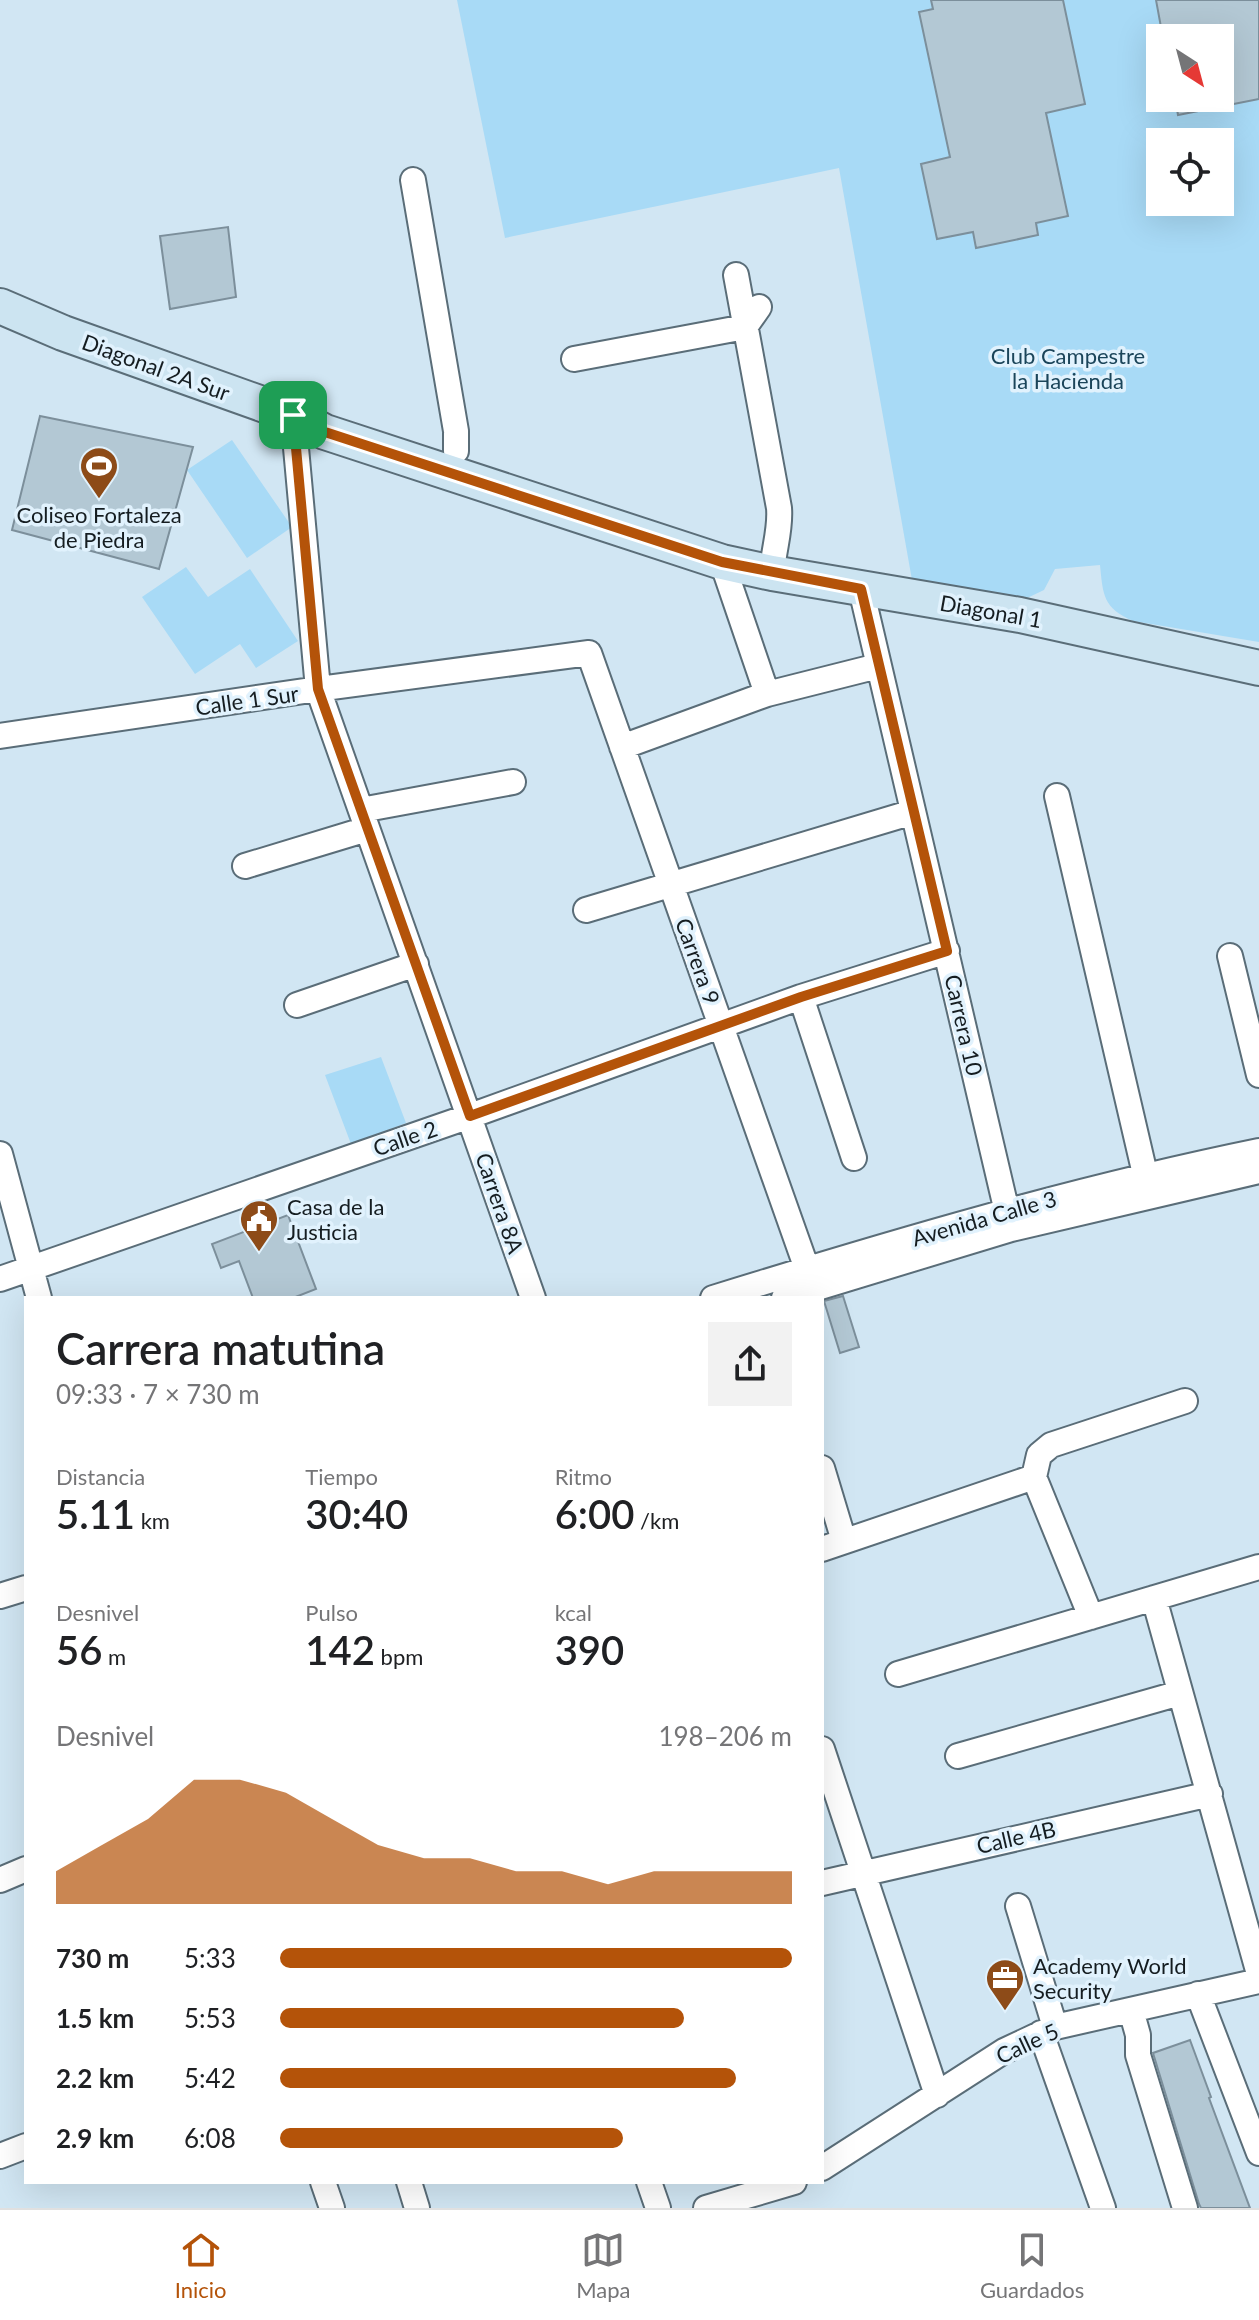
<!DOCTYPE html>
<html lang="es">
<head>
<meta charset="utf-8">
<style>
  body { margin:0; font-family:Lato,sans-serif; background:#f2f2f2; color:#202124; height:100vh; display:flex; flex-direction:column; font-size:30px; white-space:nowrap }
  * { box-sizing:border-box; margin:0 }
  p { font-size:26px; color:#757577 }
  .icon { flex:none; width:44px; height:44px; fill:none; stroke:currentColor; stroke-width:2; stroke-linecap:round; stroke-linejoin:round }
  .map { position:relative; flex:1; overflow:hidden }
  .details { position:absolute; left:24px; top:1296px; width:800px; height:888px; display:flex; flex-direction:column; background:#fff; border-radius:0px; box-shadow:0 8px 32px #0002 }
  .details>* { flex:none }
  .needle { width:52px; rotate:144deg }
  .fabs { position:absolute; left:1146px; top:24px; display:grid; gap:16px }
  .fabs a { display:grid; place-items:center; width:88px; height:88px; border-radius:0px; background:#fff; box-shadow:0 8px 32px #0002; font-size:40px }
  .pin { position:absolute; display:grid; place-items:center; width:68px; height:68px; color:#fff; margin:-34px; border-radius:16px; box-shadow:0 4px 12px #0006 }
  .round { display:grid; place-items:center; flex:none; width:84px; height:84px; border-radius:0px; background:#f2f2f2 }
  .headline { display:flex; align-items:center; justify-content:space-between; height:136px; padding:0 32px }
  h1 { font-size:44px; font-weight:600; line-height:60px }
  .metrics { display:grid; grid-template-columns:repeat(3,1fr); gap:12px; height:136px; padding:8px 32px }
  .metrics div { display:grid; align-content:center }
  .metrics b { font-size:40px; font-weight:600 }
  .metrics small { font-size:22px; font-weight:400 }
  .metrics p { font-size:22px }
  .chart { height:224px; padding:16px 32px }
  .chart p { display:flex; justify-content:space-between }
  .chart svg { width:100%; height:144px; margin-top:8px; fill:#b45309; opacity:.7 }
  ul { padding:0 32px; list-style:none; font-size:26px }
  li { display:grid; grid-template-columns:128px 96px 1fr; align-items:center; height:60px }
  li i { height:20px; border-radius:10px; background:#b45309 }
  .dock { display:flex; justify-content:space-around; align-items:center; height:112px; border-top:2px solid #e0e0e0; background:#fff; font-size:22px; color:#757577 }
  .dock a { display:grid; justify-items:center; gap:4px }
  .dock .on { color:#b45309 }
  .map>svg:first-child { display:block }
</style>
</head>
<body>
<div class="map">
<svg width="1259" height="2208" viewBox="0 0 1259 2208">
  <rect width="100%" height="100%" fill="#d1e6f3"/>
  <path fill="#a8daf6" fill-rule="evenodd" d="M457,0H1259V642L1133,621C1103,608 1103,595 1100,565L1055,569L1044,590L1025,599L912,580L839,168L505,238ZM1160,38H1220V98H1160ZM1160,142H1220V202H1160Z
    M232,440L292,527L247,558L187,470Z
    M186,567L208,597L250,569L298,641L256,668L240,644L195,674L142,597Z
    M381,1057L406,1123L351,1144L325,1075Z"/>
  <path fill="#b3c8d4" stroke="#7c8f9b" stroke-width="2" d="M931,0H1063L1085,104L1046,113L1068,216L1036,223L1038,235L976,248L973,232L937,239L921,164L950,157L919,12L933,9Z
    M1156,0H1259V99L1178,115L1175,98H1220V38H1163Z
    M228,227L236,297L170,309L160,236Z
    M40,416L193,447L159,569L12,530Z
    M288,1215L316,1289L293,1298H253L239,1261L221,1268L212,1244Z
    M843,1296L859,1347L840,1353L824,1301Z
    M1190,2040L1211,2097L1209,2098L1250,2208H1201L1199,2204L1153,2053Z"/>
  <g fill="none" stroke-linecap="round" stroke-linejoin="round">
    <g stroke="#5a6d78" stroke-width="28">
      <path id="minor" d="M413,180L456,431V451
        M736,275L779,508C781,530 773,551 772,573
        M574,359L745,327L759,307
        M293,415L318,689L533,1298
        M722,562L767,694
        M861,589L1011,1229
        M0,736L318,689L589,653L807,1269
        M622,747L767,694L878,666
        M1057,796L1145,1174
        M361,810L513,782
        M245,866L367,829
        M586,910L913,812
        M1230,956L1259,1075
        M801,997L854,1158
        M297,1005L416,964
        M0,1154L39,1298
        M0,1279L470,1116L801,997L947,951
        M713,1298C894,1242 1073,1189 1259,1151
        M784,1298L1011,1229L1259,1171
        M822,1468L844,1541
        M1034,1477L1039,1455L1051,1445L1185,1401
        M1034,1477L1091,1617
        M822,1549L1034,1477
        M0,1596L26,1588
        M1154,1598L1259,1974
        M898,1674L1259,1567
        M822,1749L937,2095
        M958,1756L1180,1693
        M0,1880L26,1869
        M822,1883L1210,1794
        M1018,1906L1055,2027
        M1198,1994L1259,2153
        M1131,2010L1138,2035V2055L1185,2208
        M1041,2033L1103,2208
        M0,2156L26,2146
        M822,2168L1004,2051L1055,2027L1259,1981
        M323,2182L332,2208
        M409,2182L417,2208
        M649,2182L658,2208
        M706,2208L794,2182"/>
    </g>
    <g stroke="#5a6d78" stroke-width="38">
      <path id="secondary" d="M0,306L63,333L293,415L325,432L722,562L772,573L1020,615L1259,668"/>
    </g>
    <use href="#minor" stroke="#fff" stroke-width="24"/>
    <use href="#secondary" stroke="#cce4f1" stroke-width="34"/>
  </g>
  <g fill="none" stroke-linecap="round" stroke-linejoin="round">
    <g stroke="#fff" stroke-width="16">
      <path id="route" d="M293,415L325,432L722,562L861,589L947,951L801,997L470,1116L318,689Z"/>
    </g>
    <use href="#route" stroke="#b45309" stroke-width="10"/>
  </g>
  <defs>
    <g id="stadium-pin" transform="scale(2)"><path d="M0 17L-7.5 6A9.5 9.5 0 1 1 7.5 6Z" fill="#8d4b18" stroke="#e1f2fd"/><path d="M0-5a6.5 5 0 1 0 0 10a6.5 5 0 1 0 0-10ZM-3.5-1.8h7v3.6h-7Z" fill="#fff"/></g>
    <g id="civic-pin" transform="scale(2)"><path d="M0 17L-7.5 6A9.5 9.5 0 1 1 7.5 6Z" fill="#8d4b18" stroke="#e1f2fd"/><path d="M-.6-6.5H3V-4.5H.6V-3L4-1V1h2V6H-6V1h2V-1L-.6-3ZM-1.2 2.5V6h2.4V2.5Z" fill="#fff"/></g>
    <g id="office-pin" transform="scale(2)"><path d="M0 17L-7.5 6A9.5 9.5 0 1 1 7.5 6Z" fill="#8d4b18" stroke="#e1f2fd"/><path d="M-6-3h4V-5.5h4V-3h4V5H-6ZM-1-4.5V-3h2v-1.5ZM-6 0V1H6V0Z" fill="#fff"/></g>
  </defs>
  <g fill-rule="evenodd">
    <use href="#stadium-pin" x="99" y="466"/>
    <use href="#civic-pin" x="259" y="1219"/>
    <use href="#office-pin" x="1005" y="1978"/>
  </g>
  <g text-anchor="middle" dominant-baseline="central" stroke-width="7" stroke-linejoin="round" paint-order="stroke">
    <g font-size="22" fill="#1b455a" stroke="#e1f2fd">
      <text x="1068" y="355">Club Campestre<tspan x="1068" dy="25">la Hacienda</tspan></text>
    </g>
    <g font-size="22" fill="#151d21" stroke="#e1f2fd">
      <text transform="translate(156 367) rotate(20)">Diagonal 2A Sur</text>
      <text transform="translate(991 611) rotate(10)">Diagonal 1</text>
      <text transform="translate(247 700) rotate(-8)">Calle 1 Sur</text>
      <text transform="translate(698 961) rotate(70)">Carrera 9</text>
      <text transform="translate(964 1025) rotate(77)">Carrera 10</text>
      <text transform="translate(405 1138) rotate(-19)">Calle 2</text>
      <text transform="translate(500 1203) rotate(71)">Carrera 8A</text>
      <text transform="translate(984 1218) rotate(-16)">Avenida Calle 3</text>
      <text transform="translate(1016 1837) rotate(-13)">Calle 4B</text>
      <text transform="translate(1027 2043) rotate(-25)">Calle 5</text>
    </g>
    <g font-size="22" fill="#151d21" stroke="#e1f2fd" text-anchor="start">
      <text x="99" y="514" text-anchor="middle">Coliseo Fortaleza<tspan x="99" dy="25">de Piedra</tspan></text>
      <text x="287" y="1206">Casa de la<tspan x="287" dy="25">Justicia</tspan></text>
      <text x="1033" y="1965">Academy World<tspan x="1033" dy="25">Security</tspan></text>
    </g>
  </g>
</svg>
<div class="fabs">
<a><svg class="needle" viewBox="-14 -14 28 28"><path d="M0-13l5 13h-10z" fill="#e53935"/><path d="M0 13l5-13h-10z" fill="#757577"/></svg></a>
<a><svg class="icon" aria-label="locate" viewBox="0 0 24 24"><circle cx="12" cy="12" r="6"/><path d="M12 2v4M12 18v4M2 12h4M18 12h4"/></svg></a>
</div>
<div class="pin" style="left:293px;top:415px;background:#1e9e55"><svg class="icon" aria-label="arrive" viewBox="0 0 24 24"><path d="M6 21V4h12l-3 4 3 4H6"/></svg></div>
<section class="details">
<div class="headline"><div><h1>Carrera matutina</h1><p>09:33 · 7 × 730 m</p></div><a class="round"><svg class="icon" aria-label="share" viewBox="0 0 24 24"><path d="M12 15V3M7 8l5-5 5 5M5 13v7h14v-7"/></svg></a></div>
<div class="metrics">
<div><p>Distancia</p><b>5.11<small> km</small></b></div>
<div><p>Tiempo</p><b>30:40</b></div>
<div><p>Ritmo</p><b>6:00<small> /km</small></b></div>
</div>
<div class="metrics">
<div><p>Desnivel</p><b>56<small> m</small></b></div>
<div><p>Pulso</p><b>142<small> bpm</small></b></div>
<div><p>kcal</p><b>390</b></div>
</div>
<div class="chart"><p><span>Desnivel</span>198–206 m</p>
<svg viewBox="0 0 160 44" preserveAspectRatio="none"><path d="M0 44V34L10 26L20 18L30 6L40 6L50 10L60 18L70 26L80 30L90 30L100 34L110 34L120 38L130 34L140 34L150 34L160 34V44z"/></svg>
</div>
<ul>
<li><b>730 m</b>5:33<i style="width:100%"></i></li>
<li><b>1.5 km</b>5:53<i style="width:79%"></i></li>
<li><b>2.2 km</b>5:42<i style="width:89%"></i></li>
<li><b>2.9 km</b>6:08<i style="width:67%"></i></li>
</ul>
</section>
</div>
<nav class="dock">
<a class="on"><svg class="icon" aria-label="home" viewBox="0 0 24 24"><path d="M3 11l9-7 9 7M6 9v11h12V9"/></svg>Inicio</a>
<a><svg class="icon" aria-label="map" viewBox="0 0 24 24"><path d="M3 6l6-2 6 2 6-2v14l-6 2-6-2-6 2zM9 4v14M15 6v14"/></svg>Mapa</a>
<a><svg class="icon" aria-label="saved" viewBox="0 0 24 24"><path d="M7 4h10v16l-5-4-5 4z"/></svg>Guardados</a>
</nav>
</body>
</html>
